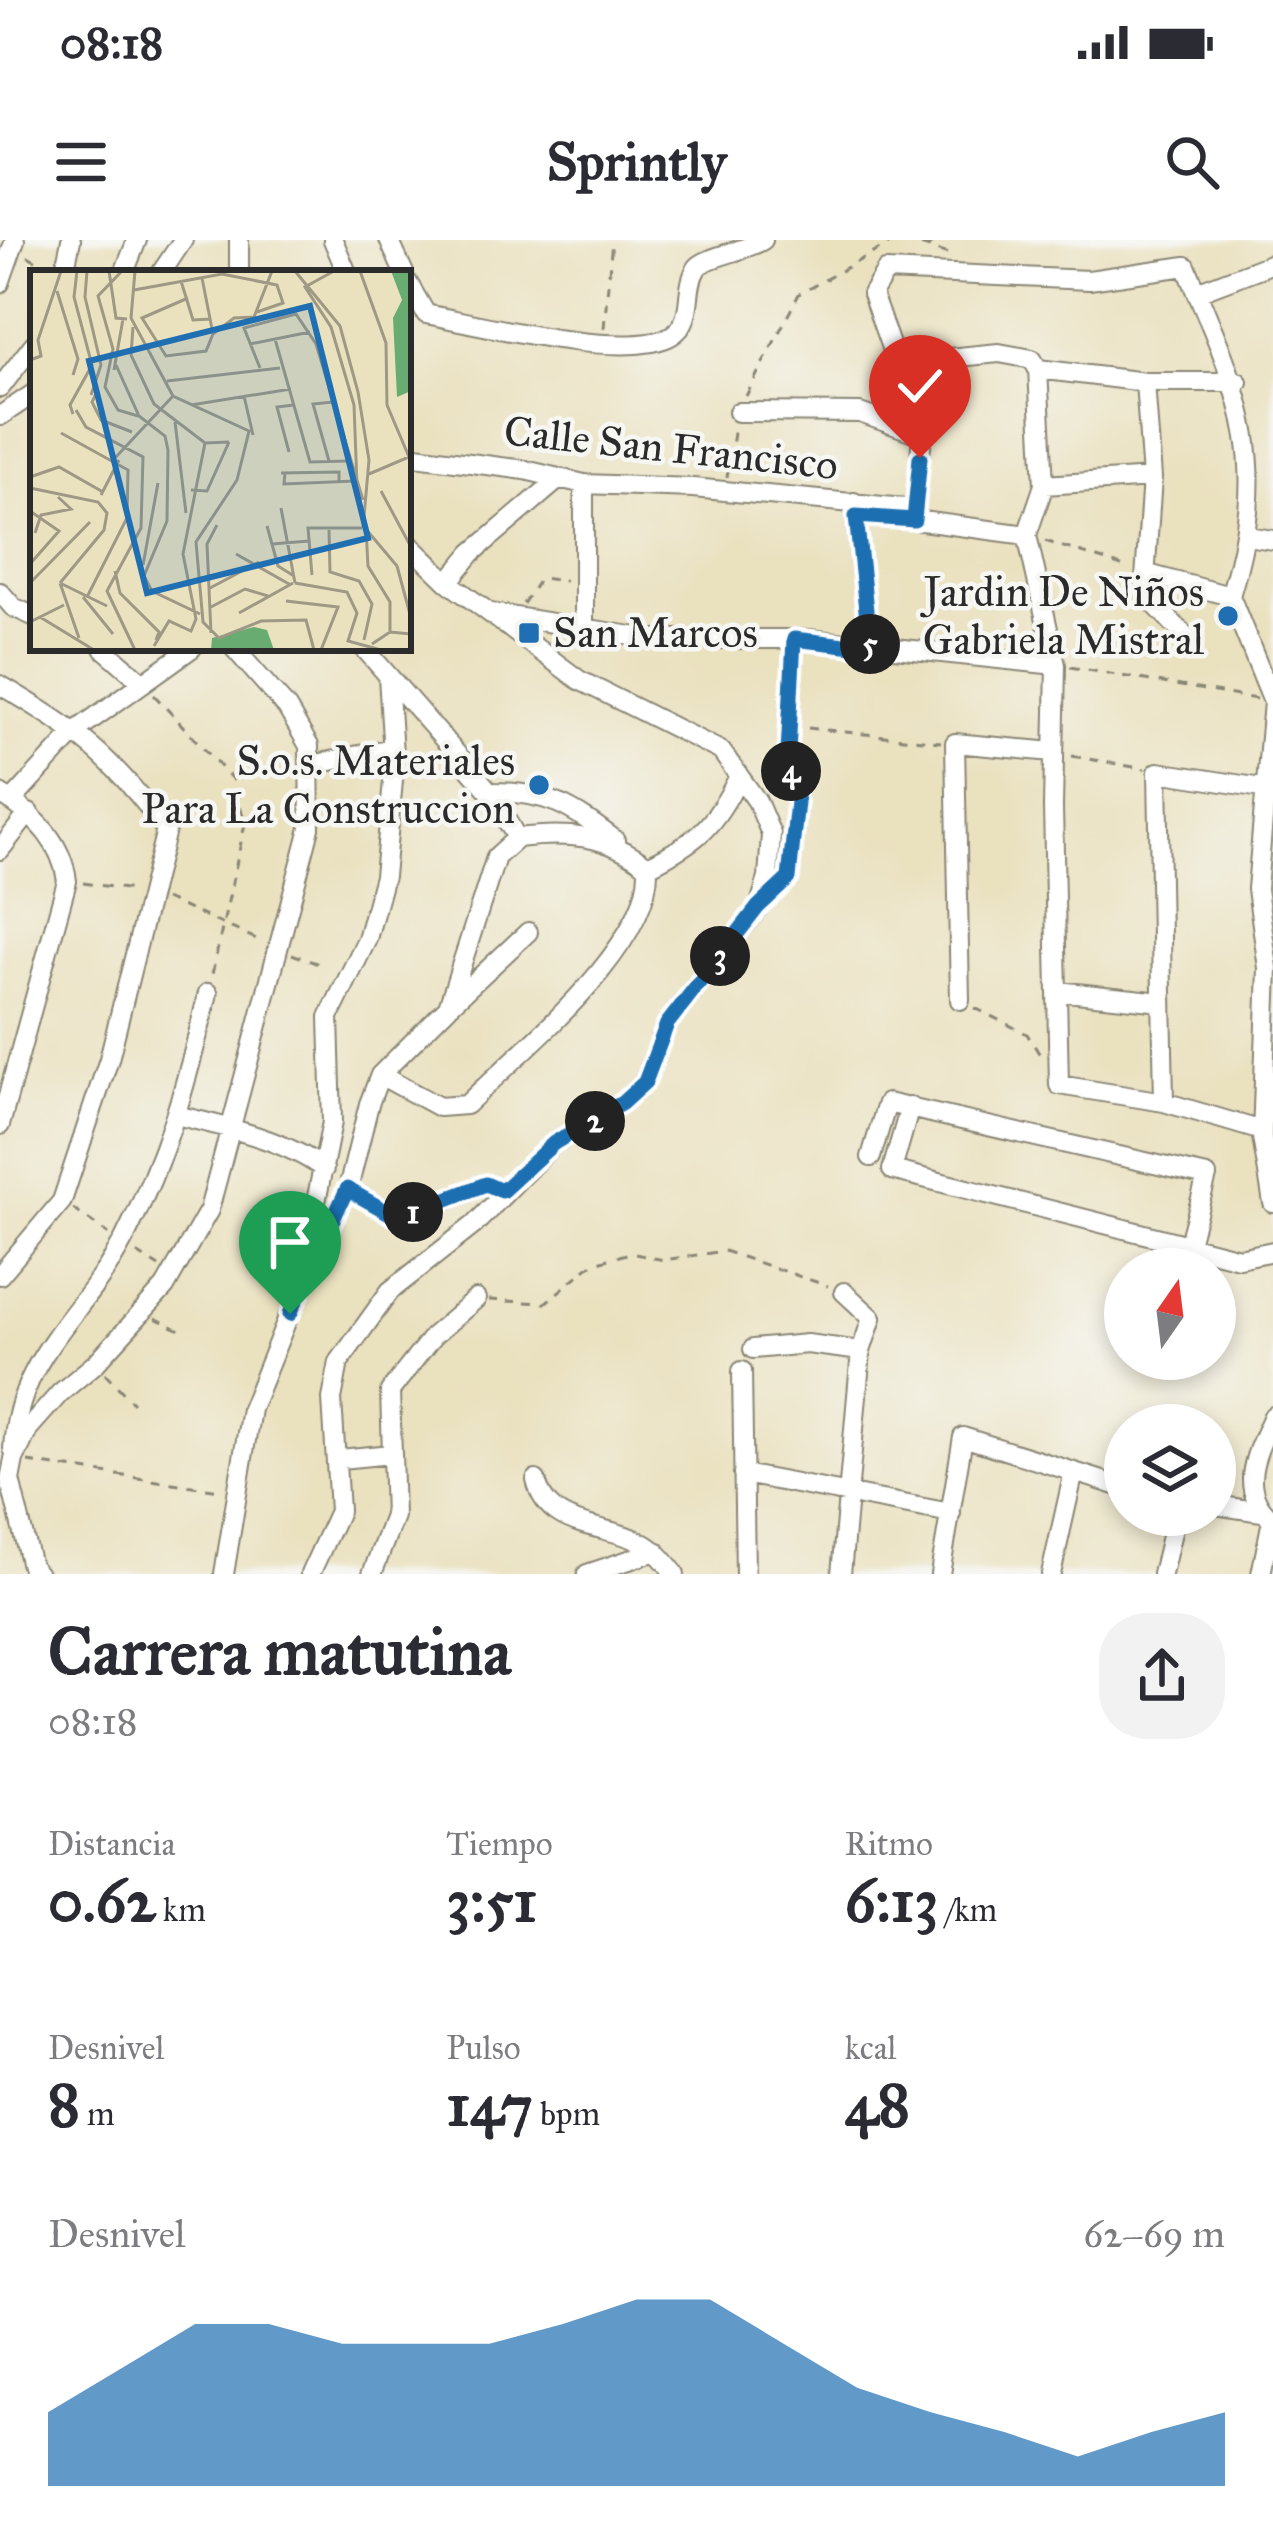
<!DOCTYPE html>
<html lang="es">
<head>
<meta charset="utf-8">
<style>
  body { margin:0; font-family:"IM FELL Great Primer",serif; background:#f2f2f3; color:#2b2b33; height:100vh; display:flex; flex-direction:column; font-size:45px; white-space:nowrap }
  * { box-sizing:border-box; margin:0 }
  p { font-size:39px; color:#7c7c81 }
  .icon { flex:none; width:66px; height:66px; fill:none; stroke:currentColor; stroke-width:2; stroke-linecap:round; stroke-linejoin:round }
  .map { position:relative; height:1334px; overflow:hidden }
  .details { display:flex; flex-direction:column; background:#fff; flex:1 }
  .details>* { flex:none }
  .needle { width:78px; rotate:14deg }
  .fabs { position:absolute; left:1104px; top:1008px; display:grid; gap:24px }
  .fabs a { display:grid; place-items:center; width:132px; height:132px; border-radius:50%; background:#fff; box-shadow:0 6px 18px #0003; font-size:60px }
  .pin { position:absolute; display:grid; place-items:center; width:102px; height:102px; color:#fff; margin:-123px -51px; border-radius:50% 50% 50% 0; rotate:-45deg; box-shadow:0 0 12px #0007 }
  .pin .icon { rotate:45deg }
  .km { position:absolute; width:60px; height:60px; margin:-30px; border-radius:50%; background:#222; color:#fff; font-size:33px; line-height:60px; text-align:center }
  .round { display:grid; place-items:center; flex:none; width:126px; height:126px; border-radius:48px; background:#f2f2f3 }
  .headline { display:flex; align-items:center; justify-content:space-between; height:204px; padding:0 48px }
  h1 { font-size:66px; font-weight:800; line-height:90px }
  .figures { display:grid; grid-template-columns:repeat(3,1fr); gap:18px; height:204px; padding:12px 48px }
  .figures div { display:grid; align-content:center }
  .figures b { font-size:60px; font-weight:800 }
  .figures small { font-size:33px; font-weight:400 }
  .figures p { font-size:33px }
  .chart { height:336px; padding:24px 48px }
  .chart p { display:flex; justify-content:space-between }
  .chart svg { width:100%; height:216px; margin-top:12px; fill:#1f6fb2; opacity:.7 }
  .status { display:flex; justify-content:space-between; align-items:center; height:84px; padding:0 60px; background:#fff; direction:ltr }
  .status svg { height:33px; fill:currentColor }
  header { display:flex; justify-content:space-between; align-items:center; height:156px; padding:0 48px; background:#fff; font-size:54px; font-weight:800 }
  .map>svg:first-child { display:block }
</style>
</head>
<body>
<div class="status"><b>08:18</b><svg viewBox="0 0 49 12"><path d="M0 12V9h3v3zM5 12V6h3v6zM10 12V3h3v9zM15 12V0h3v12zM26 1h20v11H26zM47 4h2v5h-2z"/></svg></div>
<header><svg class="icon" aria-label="menu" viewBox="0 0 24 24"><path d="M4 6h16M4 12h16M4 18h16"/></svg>Sprintly<svg class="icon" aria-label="search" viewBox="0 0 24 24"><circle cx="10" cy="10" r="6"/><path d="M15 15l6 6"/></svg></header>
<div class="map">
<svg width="1273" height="1334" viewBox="0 0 1273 1334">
  <rect width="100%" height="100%" fill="#f6f6f2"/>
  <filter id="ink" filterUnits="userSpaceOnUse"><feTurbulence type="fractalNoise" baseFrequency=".00833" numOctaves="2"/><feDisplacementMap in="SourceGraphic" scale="24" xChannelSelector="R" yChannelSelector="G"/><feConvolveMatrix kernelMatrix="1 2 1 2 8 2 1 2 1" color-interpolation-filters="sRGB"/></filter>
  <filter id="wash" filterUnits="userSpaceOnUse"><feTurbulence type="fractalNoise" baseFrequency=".004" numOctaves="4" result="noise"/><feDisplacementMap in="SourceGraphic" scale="48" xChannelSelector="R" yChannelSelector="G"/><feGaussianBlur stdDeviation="2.7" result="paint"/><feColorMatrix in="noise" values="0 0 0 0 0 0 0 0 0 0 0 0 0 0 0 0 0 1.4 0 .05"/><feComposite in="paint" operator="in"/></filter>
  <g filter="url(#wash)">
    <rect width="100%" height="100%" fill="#eae1bf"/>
  </g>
  <g filter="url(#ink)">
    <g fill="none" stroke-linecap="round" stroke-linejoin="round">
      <g stroke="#8a8675" stroke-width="22">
        <path id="minor" d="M333,0L347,33
          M389,0L404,33
          M64,33L71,0
          M124,33L137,0
          M161,33L183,0
          M239,33V0
          M0,43L15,0
          M408,43L426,74C478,84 630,122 672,95C696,80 683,49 697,28C704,17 746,11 763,0
          M1197,52L1273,23
          M897,123L999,113L1032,119L1038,129
          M1038,129L1044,245L1027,295L1056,425L1053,567L1059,845L1164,862L1262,891
          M1038,129L1145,142H1238
          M1145,142L1152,238L1144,353L1189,400
          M0,148L33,105
          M738,172L860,173L922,195
          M0,176L33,154
          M408,215L525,230L584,244L693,248L915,269L914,280L1027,295
          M1044,245L1152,238
          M854,262L870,408
          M915,269L922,195L872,54L886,31L1089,40L1186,26C1239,152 1273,216 1230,356L1273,462L1257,649L1268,728L1262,897L1273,963
          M856,276L914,280
          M1247,296L1273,300
          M1148,334L1230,356
          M448,342L472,313L559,239
          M0,352L13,367L33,376
          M491,373L650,399H809L1056,425
          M584,387V244
          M103,408L141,441
          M364,408L490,552L517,598C567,592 606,594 648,626
          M0,445C78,490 112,517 166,590L109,819L62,961L0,1035
          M312,525L392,508
          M490,552C547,551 572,567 615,600
          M0,554C34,574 62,602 67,641L0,885
          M12,561L77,490L192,408
          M0,610L29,573
          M648,626C697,602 715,586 739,536
          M763,663L789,637L797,562L788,513L794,399
          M1057,751L1162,762
          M960,760L955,503L1053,512
          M451,764L528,692
          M380,835L439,867L466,865C522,809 652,708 648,626
          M1164,862L1158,532L1268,549
          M910,867L892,930L1239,1018L1273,1011
          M180,876C226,887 286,900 324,929
          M871,917L887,863L1207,936L1189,1003
          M348,949L398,978L486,944L502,951
          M305,1017L332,882L329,777L367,699L384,636L394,530L388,436
          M753,1109L807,1104L861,1111
          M742,1131L745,1334
          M1273,1176C1257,1212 1235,1250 1273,1280
          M13,1209C18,1114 85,1075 124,999C167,915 187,843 208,753
          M340,1219L391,1214
          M743,1234L951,1273
          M536,1240C547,1289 601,1283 639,1301C655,1308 664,1320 675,1334
          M1215,1265L1262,1272
          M38,1334L31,1326L10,1240L14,1219L29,1188L60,1153L96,1123L165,1047L209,970L310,588L309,506L287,468L234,408
          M224,1334L251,1169L307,1030L348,949L369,864L380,835L448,767L496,617L517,598
          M310,1334L339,1271L332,1159L339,1122L390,1051L474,985L554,903L622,863L645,841L667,784L759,667L768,638L771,594L757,561L721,511L579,440L448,342L408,303
          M372,1334L394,1276L390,1151L433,1096L476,1059
          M587,1334L656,1311
          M841,1334L861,1111L872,1078L844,1052
          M940,1334L963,1197L1125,1248
          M1051,1334L1073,1236
          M1162,1334L1176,1275
          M1261,1334L1272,1280"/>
      </g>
      <path stroke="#8a8675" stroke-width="3" stroke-dasharray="9 9" stroke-linecap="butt" d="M904,0L955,16
        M928,6L936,0
        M28,16L46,26
        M604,88L612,0
        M746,156L799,54L896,0
        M727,237L735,187
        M1045,301L1128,328
        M523,364L540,338L565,341
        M1070,427L1256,459
        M154,455L234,541L245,584L211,739
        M808,488L941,502
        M1072,516L1145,529
        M83,643L133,650
        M165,659L261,701
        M292,714L324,726
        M975,768L1027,794L1042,818
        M73,969L109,994
        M137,1013L159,1027
        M489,1060L545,1063L592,1024L630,1013L664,1020L724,1011L828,1046
        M155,1078L186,1093
        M105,1133L133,1163
        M28,1222L220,1250"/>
      <use href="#minor" stroke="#fff" stroke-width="18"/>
    </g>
  </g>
  <g fill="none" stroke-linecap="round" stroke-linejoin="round" filter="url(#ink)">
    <g stroke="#fff" stroke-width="24">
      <path id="route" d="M290,1074L347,949L398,978L486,944L502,951L554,903L622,863L645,842L667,784L758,667L789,638L797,562L788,513L794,399L870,408L856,276L914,280L920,218"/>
    </g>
    <use href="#route" stroke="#1f6fb2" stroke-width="15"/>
  </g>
  <g fill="#1f6fb2" stroke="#f6f6f2" stroke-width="4.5">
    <circle cx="1228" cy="376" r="12"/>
    <rect x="517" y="381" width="24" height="24" rx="6"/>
    <circle cx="539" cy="545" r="12"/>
  </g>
  <g text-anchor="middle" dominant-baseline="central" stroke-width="9" stroke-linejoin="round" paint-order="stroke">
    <g font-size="42" fill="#2b2b2b" stroke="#f6f6f2">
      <text transform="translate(671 208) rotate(6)">Calle San Francisco</text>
    </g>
    <g font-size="42" fill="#2b2b2b" stroke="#f6f6f2" text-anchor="end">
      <text x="1204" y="352">Jardin De Niños<tspan x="1204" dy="48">Gabriela Mistral</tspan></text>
      <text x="553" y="393" text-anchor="start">San Marcos</text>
      <text x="515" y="521">S.o.s. Materiales<tspan x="515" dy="48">Para La Construccion</tspan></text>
    </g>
  </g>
  <g transform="translate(30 30)">
    <rect width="381" height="381" fill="#eae1bf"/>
    <path d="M361,1H381V121L367,127L363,48L372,30ZM224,357L237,360L244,380H181L182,368Z" fill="#68ac72"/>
    <path fill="none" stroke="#9e9884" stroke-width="3" d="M57,1L55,27L71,95L61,125M79,1L86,48L97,49M92,1L68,26L83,79L75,117L88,140L108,146M105,1L101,48L143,126L219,161L207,210L166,272L173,352L189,368L231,351L276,350L284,380M265,1L310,56L328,122L339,190L333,258M304,1L275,17L301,57L324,135L327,215M330,1L356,73L357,135L379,187L339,204M172,8L183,64M151,11L163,50L181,49M104,20L192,4L247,15L253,33L227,42M27,21L48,89L43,105M158,28L112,48L136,86L176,81L183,64L204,48L224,47L242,1M103,57L101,85L124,134L175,173L199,172M245,69L280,192L317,191M220,74L280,62M0,90L11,86L8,70L31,1M86,95L109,146L135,166L138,180L137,251L114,306L122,321L170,344M230,98L214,58L266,44L286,74L333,230M84,100L93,49M137,111L250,98M67,122L62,132L71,150L102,162M214,126L223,165M161,135L261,119M46,140L56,157L113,187L111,258L77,321L105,380M43,144L40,135L62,95L44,27L47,1M145,152L156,243M31,163L98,200L97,248L57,327M259,182L247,137L264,135M85,188L143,126M299,191L283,134L303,132M251,203L309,202V214M255,203L254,214L325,211M0,207L29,197L73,222M0,218L68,232L77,243L74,260L30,313M161,220L177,221L199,172M351,221L381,277M71,225L89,190M251,238L265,313M0,241L29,261L0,294M237,256L248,296L264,306M335,258L367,296L381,348M336,259L338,296L360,332V362M299,260L300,302L329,311L342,334L334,370M5,263L11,245L41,239L28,227M242,274L279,271M206,284L259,314M113,295L128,213M85,301L90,323L129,362L126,370M282,305L278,258H332M0,313L60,252M30,313L49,368M30,313L77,336M265,313L317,322L327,343L318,371L351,380M180,318L229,292M53,327L83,364M256,331L308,337L291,380M181,337L215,319L238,326M209,343L263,313M10,347L64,380M0,352L34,335M181,363L177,274L187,255M342,374L360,362L381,364M124,376L139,351L161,361L166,349L153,284L175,173"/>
    <path fill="#1f6fb2" fill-opacity="0.15" stroke="#1f6fb2" stroke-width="6" d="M280,36L338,268L117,323L59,91Z"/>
    <rect width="381" height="381" fill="none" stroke="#2b2b2b" stroke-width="6"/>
  </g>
</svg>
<div class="fabs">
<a><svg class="needle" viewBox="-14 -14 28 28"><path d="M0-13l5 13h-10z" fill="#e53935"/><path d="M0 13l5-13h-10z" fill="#7c7c81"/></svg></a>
<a><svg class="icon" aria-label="layers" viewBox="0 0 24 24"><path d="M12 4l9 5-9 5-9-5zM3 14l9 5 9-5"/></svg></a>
</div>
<div class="pin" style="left:290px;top:1074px;background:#1e9e55"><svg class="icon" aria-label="arrive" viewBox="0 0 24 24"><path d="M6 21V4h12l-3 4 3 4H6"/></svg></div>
<div class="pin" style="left:920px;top:218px;background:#d93025"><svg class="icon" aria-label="check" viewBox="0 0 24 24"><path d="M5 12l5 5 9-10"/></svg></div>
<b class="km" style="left:413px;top:972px">1</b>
<b class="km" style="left:595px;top:881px">2</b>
<b class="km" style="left:720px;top:716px">3</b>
<b class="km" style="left:791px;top:531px">4</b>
<b class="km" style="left:870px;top:404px">5</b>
</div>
<section class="details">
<div class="headline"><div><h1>Carrera matutina</h1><p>08:18</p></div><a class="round"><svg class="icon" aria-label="share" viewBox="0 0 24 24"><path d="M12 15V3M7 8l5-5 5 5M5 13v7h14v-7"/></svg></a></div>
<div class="figures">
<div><p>Distancia</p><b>0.62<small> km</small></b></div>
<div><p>Tiempo</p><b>3:51</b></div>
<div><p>Ritmo</p><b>6:13<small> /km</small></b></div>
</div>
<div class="figures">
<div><p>Desnivel</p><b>8<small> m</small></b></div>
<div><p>Pulso</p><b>147<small> bpm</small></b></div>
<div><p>kcal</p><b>48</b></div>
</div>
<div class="chart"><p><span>Desnivel</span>62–69 m</p>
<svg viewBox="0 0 160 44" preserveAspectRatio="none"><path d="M0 44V29L10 20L20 11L30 11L40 15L50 15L60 15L70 11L80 6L90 6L100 15L110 24L120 29L130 33L140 38L150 33L160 29V44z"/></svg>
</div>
</section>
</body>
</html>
